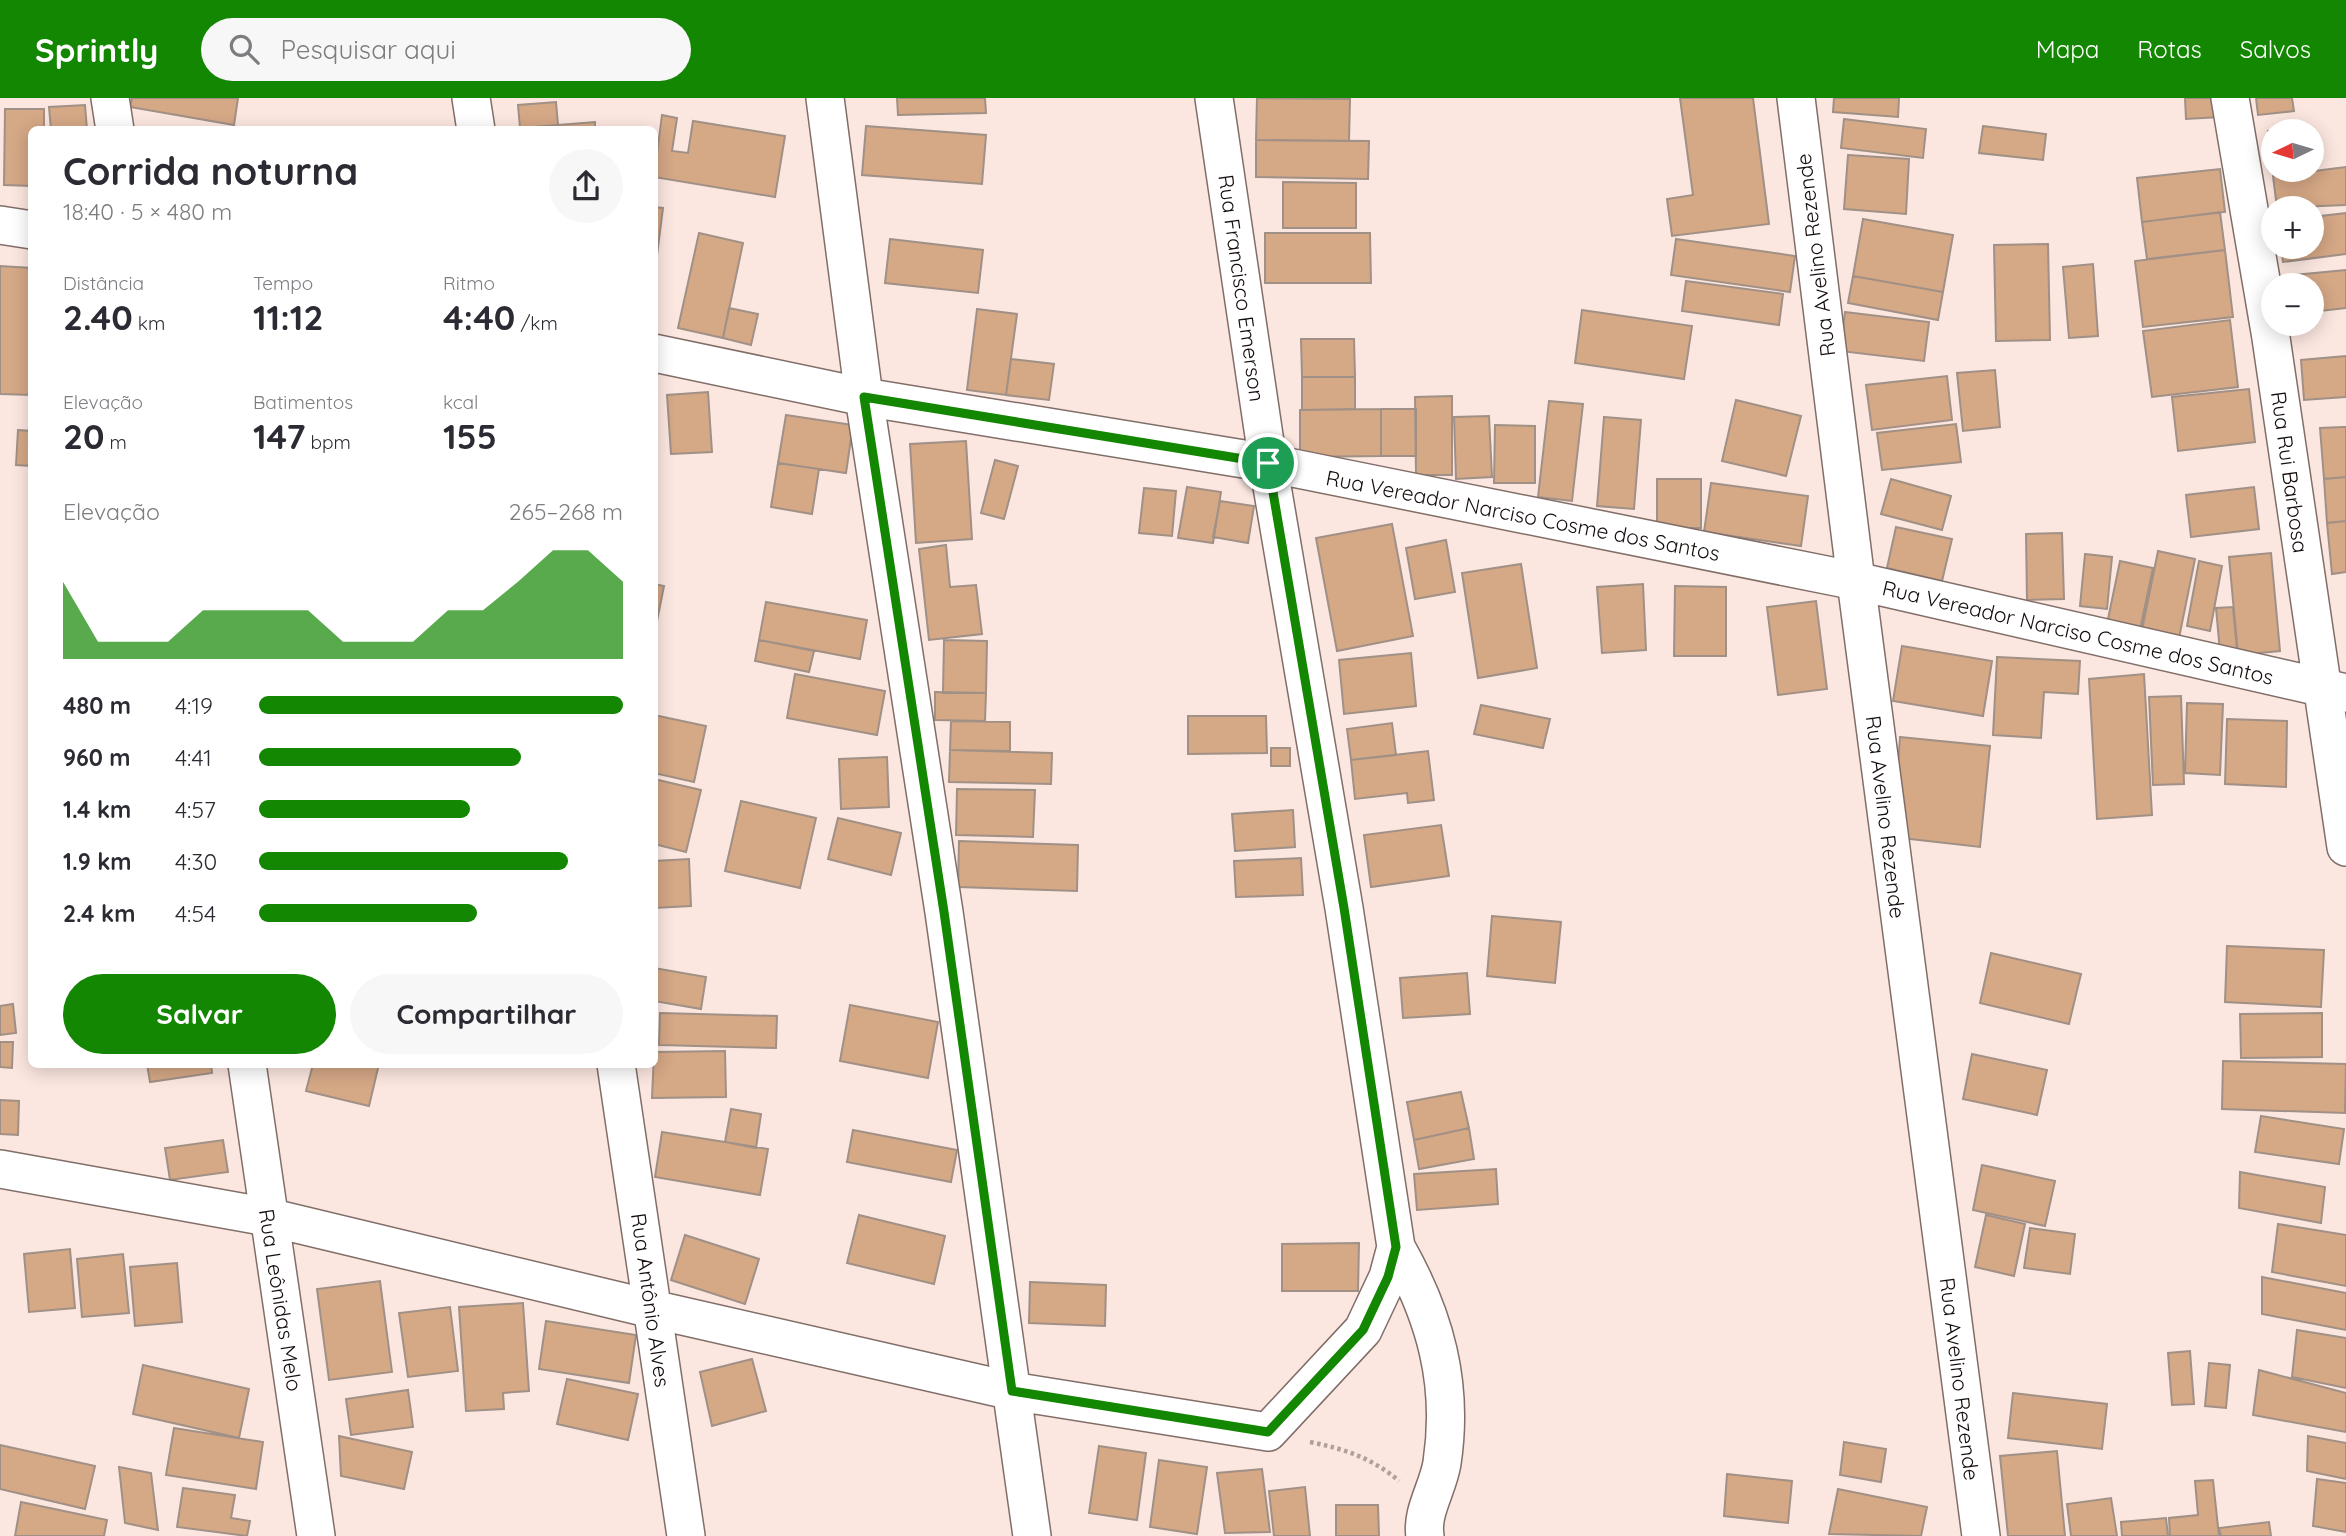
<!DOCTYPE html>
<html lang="pt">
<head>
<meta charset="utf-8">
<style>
  body { margin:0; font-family:Quicksand,sans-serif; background:#f7f7f7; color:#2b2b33; height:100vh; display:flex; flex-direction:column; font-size:26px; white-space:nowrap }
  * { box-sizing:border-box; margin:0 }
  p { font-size:23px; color:#7c7c81 }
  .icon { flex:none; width:38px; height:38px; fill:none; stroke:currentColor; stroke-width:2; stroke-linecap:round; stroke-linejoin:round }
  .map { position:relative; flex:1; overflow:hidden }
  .drawer { position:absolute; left:28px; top:28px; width:630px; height:942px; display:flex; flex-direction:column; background:#fff; border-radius:10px; box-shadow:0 4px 18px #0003 }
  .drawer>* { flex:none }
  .needle { width:46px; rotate:265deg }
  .controls { position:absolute; left:2261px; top:21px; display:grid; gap:14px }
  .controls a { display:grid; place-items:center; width:63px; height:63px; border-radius:50%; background:#fff; box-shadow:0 4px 18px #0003; font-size:35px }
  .pin { position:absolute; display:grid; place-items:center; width:60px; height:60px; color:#fff; margin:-30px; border:4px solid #fff; border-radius:50%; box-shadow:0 2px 7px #0007 }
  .round { display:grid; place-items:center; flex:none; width:74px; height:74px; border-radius:37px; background:#f7f7f7 }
  .head { display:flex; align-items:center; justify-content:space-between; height:119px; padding:0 35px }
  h1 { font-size:38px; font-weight:700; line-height:52px }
  .figures { display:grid; grid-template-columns:repeat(3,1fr); gap:10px; height:119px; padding:7px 35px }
  .figures div { display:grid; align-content:center }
  .figures b { font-size:35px; font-weight:700 }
  .figures small { font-size:19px; font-weight:400 }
  .figures p { font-size:19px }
  .chart { height:196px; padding:14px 35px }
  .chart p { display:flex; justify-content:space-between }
  .chart svg { width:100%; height:126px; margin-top:7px; fill:#138602; opacity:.7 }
  .action { display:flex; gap:14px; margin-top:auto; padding:14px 35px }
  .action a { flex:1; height:80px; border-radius:42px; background:#138602; color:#fff; font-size:28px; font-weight:700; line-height:80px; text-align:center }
  .action a+a { background:#f7f7f7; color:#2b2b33 }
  ul { padding:0 35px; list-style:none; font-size:23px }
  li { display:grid; grid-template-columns:112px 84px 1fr; align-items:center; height:52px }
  li i { height:18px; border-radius:9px; background:#138602 }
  header { display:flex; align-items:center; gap:42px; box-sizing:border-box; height:98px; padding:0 35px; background:#138602; color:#fff }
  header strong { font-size:33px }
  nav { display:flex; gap:38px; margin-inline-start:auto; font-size:24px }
  .search { width:490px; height:63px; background:#f7f7f7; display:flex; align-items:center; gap:18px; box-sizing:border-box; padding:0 24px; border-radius:38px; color:#7c7c81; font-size:26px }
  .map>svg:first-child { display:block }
</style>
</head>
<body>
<header>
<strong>Sprintly</strong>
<div class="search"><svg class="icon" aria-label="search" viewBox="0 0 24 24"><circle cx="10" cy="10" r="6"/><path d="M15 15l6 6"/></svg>Pesquisar aqui</div>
<nav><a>Mapa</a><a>Rotas</a><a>Salvos</a></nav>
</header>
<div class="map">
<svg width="2346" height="1438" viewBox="0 0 2346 1438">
  <rect width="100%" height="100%" fill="#fce7e0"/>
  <path fill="#d5a886" stroke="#a09085" stroke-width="2" d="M132,0H238L234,27L130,9Z
    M897,0H985L986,15L898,17Z
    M1257,0L1350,1L1349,43L1256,42Z
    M1680,0H1753L1769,126L1672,138L1667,101L1693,97Z
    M1834,0H1899L1898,19L1833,14Z
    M2185,0H2219L2220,19L2186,21Z
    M2256,0H2292L2294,13L2258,17Z
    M556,4L558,27L520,30L518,7Z
    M85,7L87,32H51L49,9Z
    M5,11H44V32H32V88L4,87Z
    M662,17L677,20L672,53L688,55L693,23L785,38L775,99L654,79Z
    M1844,21L1926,31L1923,60L1841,50Z
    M595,24V32H504L520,30Z
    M866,28L986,37L982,86L862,77Z
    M1983,28L2046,36L2043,62L1979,55Z
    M2300,30V33H2273V72H2292L2272,74L2268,33Z
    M1256,42L1369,43L1368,81L1256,79Z
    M1848,57L1909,61L1906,116L1844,111Z
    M2346,69V107L2277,110L2273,78Z
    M2220,71L2225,114L2142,124L2137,80Z
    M1283,84L1356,85V130H1283Z
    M654,109L663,110L654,181Z
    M2220,114L2225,152L2147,161L2142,124Z
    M2346,115V156L2283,164L2281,149H2312V119Z
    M1863,121L1953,137L1943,194L1853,178Z
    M699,135L743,145L723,240L678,230Z
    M1265,135H1370L1371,185H1265Z
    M890,141L983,152L978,195L885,185Z
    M1676,141L1795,158L1790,194L1671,177Z
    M2048,146L2050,242L1996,243L1994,147Z
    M2225,152L2233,219L2143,229L2135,163Z
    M2093,166L2098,238L2069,240L2063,169Z
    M0,168L32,170V297L0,296Z
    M2346,172V210L2312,214V187H2295L2294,177Z
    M1853,178L1943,194L1938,222L1848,205Z
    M1686,183L1783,196L1779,227L1682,213Z
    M729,210L758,216L751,247L723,240Z
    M977,211L1017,216L1006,297L967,292Z
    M1582,212L1692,228L1684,281L1575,265Z
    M1845,214L1929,224L1924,263L1840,253Z
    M2230,222L2238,289L2152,299L2143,233Z
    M1301,241H1354L1355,279H1302Z
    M2346,258V299L2304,302L2301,262Z
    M1011,261L1054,266L1049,302L1006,297Z
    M1995,272L2000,329L1963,333L1957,275Z
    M1947,278L1952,322L1872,332L1866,287Z
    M1302,279H1355V311L1302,312Z
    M2249,291L2255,344L2178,353L2172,299Z
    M708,294L712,354L671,356L667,297Z
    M1452,298V377H1416L1415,299Z
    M1736,302L1801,318L1786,378L1722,363Z
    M1549,303L1583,306L1572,403L1538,399Z
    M1381,311V358L1300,359V312Z
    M1381,311H1416V358H1381Z
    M786,317L853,327L846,375L778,365Z
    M1489,318L1492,379L1456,381L1454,319Z
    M1604,319L1641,322L1634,411L1597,408Z
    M1956,326L1961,364L1882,372L1877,335Z
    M1495,327L1535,328V385H1494Z
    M2343,329H2346V379L2324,381L2320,330Z
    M18,332L32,333V368L16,367Z
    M966,343L972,441L916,445L910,346Z
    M995,362L1018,368L1004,421L981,415Z
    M778,365L819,371L812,416L771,409Z
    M2346,379V423L2327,425L2324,381Z
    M1657,381H1701V430H1657Z
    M1891,381L1951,398L1942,432L1881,416Z
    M1711,385L1808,398L1801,448L1704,434Z
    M1187,389L1221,394L1213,445L1178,440Z
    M2254,389L2259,431L2191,439L2186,397Z
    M1144,390L1176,393L1172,438L1139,435Z
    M1220,403L1254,408L1248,445L1213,439Z
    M2346,423V474L2332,476L2327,425Z
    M1392,426L1413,538L1337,553L1316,440Z
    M1896,429L1952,441L1942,483L1887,470Z
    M2062,435L2064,501L2027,502L2026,436Z
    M1446,442L1455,494L1415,501L1406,450Z
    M946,447L950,489L976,487L982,536L929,542L919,451Z
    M2158,453L2195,461L2179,540L2142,532Z
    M2271,455L2280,553L2238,557L2229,459Z
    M2085,456L2112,459L2107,511L2080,508Z
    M2120,463L2153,470L2140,532L2107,526Z
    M2199,463L2222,468L2210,533L2187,528Z
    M1521,466L1537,570L1478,580L1462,475Z
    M654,486L664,488L654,538Z
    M1643,486L1646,552L1602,555L1597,489Z
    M1675,488L1726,489V558H1674Z
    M1816,503L1827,591L1778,597L1767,509Z
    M766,504L867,522L860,561L759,542Z
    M2233,509L2237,552L2220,554L2216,510Z
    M759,542L814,553L809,574L755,563Z
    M944,542L987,543L986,595H943Z
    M1902,548L1992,563L1983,618L1893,603Z
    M1411,555L1416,608L1344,616L1339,562Z
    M1997,559L2080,563L2078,596L2044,594L2041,640L1993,637Z
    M795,576L885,593L877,637L787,620Z
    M2144,576L2152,717L2097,721L2089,581Z
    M935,594L986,595L985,623L935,622Z
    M2181,598L2184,686L2153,687L2149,599Z
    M2187,605L2223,606L2220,677L2185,675Z
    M1481,607L1550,621L1543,650L1474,636Z
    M654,617L706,628L694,684L654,675Z
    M1188,618H1266L1267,655L1188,656Z
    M2227,621L2287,623L2286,689L2225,686Z
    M951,623L1010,624V653L950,652Z
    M1392,625L1396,657L1351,662L1347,631Z
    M1900,639L1990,648L1980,749L1893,739Z
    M1271,650H1290V668H1271Z
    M950,652L1052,655L1051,686L949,684Z
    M1428,653L1434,702L1408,705L1407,695L1355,701L1351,662Z
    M887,659L889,709L841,711L839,661Z
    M654,681L701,692L686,754L654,746Z
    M957,691L1035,692L1033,739L956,737Z
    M741,703L816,720L800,790L725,773Z
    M1293,712L1295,749L1235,753L1232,716Z
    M838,720L901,735L891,777L828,761Z
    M1441,727L1449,778L1371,789L1364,737Z
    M959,743L1078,747L1077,793L958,789Z
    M1301,760L1303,797L1236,799L1234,763Z
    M689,761L691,808L654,810V763Z
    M1492,818L1561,824L1555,885L1487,878Z
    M2227,848L2324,852L2321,909L2225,904Z
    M1991,855L2081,876L2069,926L1980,905Z
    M654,870L706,879L701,911L654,903Z
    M1467,875L1470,916L1403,920L1400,880Z
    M13,906L16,935L0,937V908Z
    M850,907L938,924L928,980L840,963Z
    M660,915L777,918L776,950L659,947Z
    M2322,915V959L2241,960L2240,916Z
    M0,944H13L12,970L0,969Z
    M725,953L726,999L652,1000L654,954Z
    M1972,956L2047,972L2037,1017L1963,1001Z
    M2223,963L2346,966L2345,1015L2222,1011Z
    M147,966H211L212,975L150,984Z
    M313,966H379L369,1008L306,993Z
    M1461,994L1469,1030L1414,1042L1407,1004Z
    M0,1002L19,1003L18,1037L0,1036Z
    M731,1011L761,1016L756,1050L725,1044Z
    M2261,1018L2344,1031L2339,1066L2255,1054Z
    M1469,1030L1474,1061L1419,1071L1414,1042Z
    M853,1032L957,1052L951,1084L847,1064Z
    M662,1034L768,1051L760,1097L655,1079Z
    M223,1042L228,1074L170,1082L165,1050Z
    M1982,1067L2055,1083L2045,1128L1973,1112Z
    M1496,1071L1498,1106L1417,1112L1414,1076Z
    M2240,1074L2325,1089L2321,1125L2239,1110Z
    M859,1117L945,1138L934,1186L847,1165Z
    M1986,1117L2025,1126L2014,1178L1975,1169Z
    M2278,1126L2346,1137V1188L2272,1174Z
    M2030,1130L2075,1136L2070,1176L2024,1170Z
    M685,1137L759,1161L745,1206L671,1182Z
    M1359,1145L1358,1193H1282V1146Z
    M70,1151L75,1210L29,1214L24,1156Z
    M123,1156L129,1215L82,1219L77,1161Z
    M177,1165L182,1224L135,1228L130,1169Z
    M2262,1179L2346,1195V1232L2262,1216Z
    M380,1183L392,1274L329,1282L317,1191Z
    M1030,1184L1106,1187L1105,1228L1029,1225Z
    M523,1205L529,1293L503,1295L504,1311L466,1313L459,1209Z
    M450,1209L458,1273L408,1279L399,1215Z
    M546,1223L636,1237L629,1285L539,1271Z
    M2297,1232L2346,1240V1290L2292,1279Z
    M2190,1253L2194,1306L2172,1307L2168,1255Z
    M752,1261L766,1313L712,1328L700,1274Z
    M2209,1265L2230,1267L2226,1310L2205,1308Z
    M143,1267L249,1291L239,1340L133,1316Z
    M2259,1272L2346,1295V1334L2253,1317Z
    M567,1281L638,1296L628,1342L557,1326Z
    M408,1292L413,1329L351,1337L346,1301Z
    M2013,1295L2107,1306L2102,1351L2008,1340Z
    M174,1330L263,1344L256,1391L166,1377Z
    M339,1338L412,1354L404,1391L341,1378Z
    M2308,1338L2346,1345V1381L2307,1373Z
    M1844,1344L1886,1351L1881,1384L1840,1377Z
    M0,1347L95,1368L85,1411L0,1391Z
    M1099,1348L1146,1355L1137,1422L1089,1415Z
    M2057,1353L2065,1438H2008L2000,1358Z
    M1159,1362L1207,1369L1197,1436L1150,1429Z
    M119,1369L151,1375L158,1432L125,1425Z
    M1262,1371L1270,1434L1225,1435L1217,1375Z
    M1727,1376L1792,1383L1788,1425L1724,1418Z
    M2317,1381L2346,1385V1434L2313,1428Z
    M2213,1382L2219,1438H2170L2169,1420L2198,1417L2195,1383Z
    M1305,1389L1310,1438H1274L1269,1393Z
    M183,1390L235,1397L231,1420L250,1423L247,1438L177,1429Z
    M1838,1391L1927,1409L1921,1438L1829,1436Z
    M2111,1400L2117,1438H2071L2067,1406Z
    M21,1404L107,1422L104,1438H15Z
    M1336,1407H1378L1379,1438H1336Z
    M2166,1420L2168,1438H2122L2121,1424Z
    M2269,1424L2271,1438H2221L2219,1430Z"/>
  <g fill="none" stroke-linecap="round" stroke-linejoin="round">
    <g stroke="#816e68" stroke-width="40">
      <path id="street" d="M110,0L115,32
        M471,0L476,32
        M825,0L864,299L944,814L1032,1438
        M1796,0L1856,483L1981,1438
        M2230,0L2271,240L2346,749
        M0,127L32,132
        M654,255L864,299L1268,365L1856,483L2346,595
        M247,966L316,1438
        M616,966L686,1438
        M0,1071L268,1119L652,1211L1012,1293L1268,1334L1363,1232L1388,1179L1396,1149L1344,810L1268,365L1214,0
        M1396,1149C1435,1218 1454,1285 1442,1365C1438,1390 1421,1414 1425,1438"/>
    </g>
    <path stroke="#b09f9a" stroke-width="4.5" stroke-dasharray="3.5 3.5" stroke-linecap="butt" d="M1310,1344C1345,1351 1372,1360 1399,1383"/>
    <use href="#street" stroke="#fff" stroke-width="37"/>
  </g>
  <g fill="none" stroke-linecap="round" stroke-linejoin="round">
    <g stroke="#fff" stroke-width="14">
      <path id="route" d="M864,299L1268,365L1344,810L1396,1149L1388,1179L1363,1232L1268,1334L1012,1293L944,814Z"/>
    </g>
    <use href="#route" stroke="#138602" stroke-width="9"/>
  </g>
  <g text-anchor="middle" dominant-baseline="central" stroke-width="6" stroke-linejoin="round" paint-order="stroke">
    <g font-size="21" fill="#140d0b" stroke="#fff">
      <text transform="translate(1815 157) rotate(-97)">Rua Avelino Rezende</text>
      <text transform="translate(1242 190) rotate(82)">Rua Francisco Emerson</text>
      <text transform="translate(2290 374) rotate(82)">Rua Rui Barbosa</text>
      <text transform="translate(1523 417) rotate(11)">Rua Vereador Narciso Cosme dos Santos</text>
      <text transform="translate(2078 534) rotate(13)">Rua Vereador Narciso Cosme dos Santos</text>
      <text transform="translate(1886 719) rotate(83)">Rua Avelino Rezende</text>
      <text transform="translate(281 1202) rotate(81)">Rua Leônidas Melo</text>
      <text transform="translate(651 1202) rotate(82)">Rua Antônio Alves</text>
      <text transform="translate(1960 1281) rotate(83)">Rua Avelino Rezende</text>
    </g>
  </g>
</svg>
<div class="controls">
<a><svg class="needle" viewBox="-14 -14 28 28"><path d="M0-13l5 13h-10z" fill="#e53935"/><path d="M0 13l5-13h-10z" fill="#7c7c81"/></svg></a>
<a>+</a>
<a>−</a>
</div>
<div class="pin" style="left:1268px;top:365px;background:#1e9e55"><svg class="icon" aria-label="arrive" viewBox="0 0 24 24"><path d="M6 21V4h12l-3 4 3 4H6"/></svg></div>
<section class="drawer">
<div class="head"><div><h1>Corrida noturna</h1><p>18:40 · 5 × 480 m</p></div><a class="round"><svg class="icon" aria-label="share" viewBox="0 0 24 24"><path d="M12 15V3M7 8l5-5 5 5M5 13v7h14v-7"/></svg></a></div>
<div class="figures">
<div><p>Distância</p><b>2.40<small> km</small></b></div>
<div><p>Tempo</p><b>11:12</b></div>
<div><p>Ritmo</p><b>4:40<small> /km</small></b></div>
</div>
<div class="figures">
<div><p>Elevação</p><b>20<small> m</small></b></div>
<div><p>Batimentos</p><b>147<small> bpm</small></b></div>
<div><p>kcal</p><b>155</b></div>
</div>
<div class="chart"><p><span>Elevação</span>265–268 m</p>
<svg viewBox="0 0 160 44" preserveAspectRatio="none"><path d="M0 44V17L10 38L20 38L30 38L40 27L50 27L60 27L70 27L80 38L90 38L100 38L110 27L120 27L130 17L140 6L150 6L160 17V44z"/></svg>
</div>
<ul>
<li><b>480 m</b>4:19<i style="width:100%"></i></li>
<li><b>960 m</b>4:41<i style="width:72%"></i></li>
<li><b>1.4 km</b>4:57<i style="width:58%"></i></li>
<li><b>1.9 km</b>4:30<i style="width:85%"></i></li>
<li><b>2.4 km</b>4:54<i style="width:60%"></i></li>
</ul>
<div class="action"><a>Salvar</a><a>Compartilhar</a></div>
</section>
</div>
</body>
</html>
